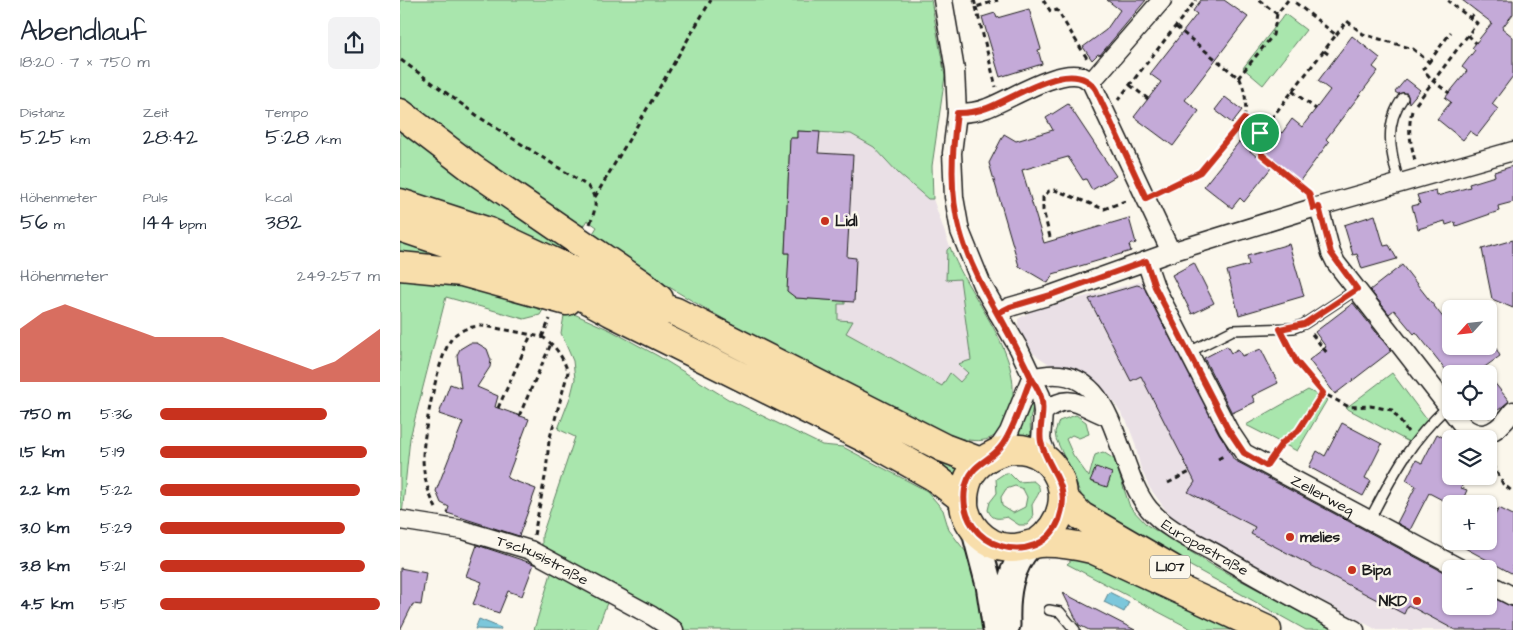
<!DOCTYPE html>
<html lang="de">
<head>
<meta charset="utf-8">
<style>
  body { margin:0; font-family:"Architects Daughter",sans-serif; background:#f2f2f3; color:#1f2937; height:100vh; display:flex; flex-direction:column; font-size:19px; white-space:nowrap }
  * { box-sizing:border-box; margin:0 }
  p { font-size:16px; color:#747a83 }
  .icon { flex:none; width:28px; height:28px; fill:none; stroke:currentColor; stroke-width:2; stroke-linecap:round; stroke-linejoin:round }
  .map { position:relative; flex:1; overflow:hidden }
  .drawer { display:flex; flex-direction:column; background:#fff; width:400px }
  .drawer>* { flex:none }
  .needle { width:32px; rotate:243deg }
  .buttons { position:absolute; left:1042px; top:300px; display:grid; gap:10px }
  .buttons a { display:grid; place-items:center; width:55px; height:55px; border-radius:8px; background:#fff; box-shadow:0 1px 4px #0004; font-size:25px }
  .pin { position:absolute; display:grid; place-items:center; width:42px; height:42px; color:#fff; margin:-21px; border:2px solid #fff; border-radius:50%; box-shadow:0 1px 5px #0007 }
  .round { display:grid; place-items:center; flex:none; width:52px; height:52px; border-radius:8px; background:#f2f2f3 }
  .summary { display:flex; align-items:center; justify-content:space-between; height:85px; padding:0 20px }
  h1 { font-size:28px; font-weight:600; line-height:38px }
  .figures { display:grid; grid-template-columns:repeat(3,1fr); gap:8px; height:85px; padding:5px 20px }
  .figures div { display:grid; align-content:center }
  .figures b { font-size:21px; font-weight:600 }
  .figures small { font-size:14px; font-weight:400 }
  .figures p { font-size:14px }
  .chart { height:140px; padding:10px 20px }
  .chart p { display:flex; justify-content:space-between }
  .chart svg { width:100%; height:90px; margin-top:5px; fill:#c8321e; opacity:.7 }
  ul { padding:0 20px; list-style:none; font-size:16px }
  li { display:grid; grid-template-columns:80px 60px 1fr; align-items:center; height:38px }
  li i { height:12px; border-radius:6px; background:#c8321e }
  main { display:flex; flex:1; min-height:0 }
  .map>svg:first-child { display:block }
</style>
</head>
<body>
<main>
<section class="drawer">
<div class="summary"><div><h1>Abendlauf</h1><p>18:20 · 7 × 750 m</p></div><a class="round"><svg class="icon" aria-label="share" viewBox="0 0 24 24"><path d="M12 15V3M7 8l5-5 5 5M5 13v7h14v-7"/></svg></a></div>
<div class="figures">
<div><p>Distanz</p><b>5.25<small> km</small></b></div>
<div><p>Zeit</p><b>28:42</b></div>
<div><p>Tempo</p><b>5:28<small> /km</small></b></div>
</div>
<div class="figures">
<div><p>Höhenmeter</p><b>56<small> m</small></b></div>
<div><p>Puls</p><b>144<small> bpm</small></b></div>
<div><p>kcal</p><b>382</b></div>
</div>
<div class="chart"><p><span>Höhenmeter</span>249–257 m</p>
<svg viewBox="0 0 160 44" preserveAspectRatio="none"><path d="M0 44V18L10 10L20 6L30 10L40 14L50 18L60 22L70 22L80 22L90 22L100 26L110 30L120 34L130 38L140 34L150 26L160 18V44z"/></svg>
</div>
<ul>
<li><b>750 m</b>5:36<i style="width:76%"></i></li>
<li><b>1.5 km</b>5:19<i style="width:94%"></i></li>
<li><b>2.2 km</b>5:22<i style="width:91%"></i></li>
<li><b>3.0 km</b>5:29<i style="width:84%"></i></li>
<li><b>3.8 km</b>5:21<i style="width:93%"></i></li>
<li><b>4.5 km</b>5:15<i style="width:100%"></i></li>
</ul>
</section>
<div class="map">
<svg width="1113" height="630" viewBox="0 0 1113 630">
  <rect width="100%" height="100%" fill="#fbf7ec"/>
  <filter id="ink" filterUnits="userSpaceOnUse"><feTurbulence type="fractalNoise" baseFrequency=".02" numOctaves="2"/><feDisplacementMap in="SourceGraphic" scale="10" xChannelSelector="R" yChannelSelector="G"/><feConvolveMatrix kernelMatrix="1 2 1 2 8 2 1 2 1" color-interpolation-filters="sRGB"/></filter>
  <g filter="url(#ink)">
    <path fill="#eae0e6" d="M387,130L451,134L474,147L498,173L528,198L533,199L552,253L569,288L604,348L612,371L574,414L359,298Z
      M758,277L843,442L856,453L1051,569V606H1089V579L1113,593V630H977L793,531L770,516L749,487L740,466L735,443L727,422L710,397L689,377L649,364L633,353L618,326V319L631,311Z"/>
    <path fill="#a9e6ad" stroke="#628164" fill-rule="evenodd" d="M0,0H531L545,76L532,166L533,199H528L498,173L474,147L451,134L397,131V138H390L385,253L399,254L387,291L396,298L445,301V304H438V320L453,321L446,333L542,386L550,373L560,382L568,373L558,364L571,360L560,279L546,280L547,250L550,247C569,302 636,363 605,423C594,446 572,442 552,436C429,374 303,317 192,235L197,227L187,220L182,228L142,204L0,97Z
      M885,14L906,30L863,85L843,68Z
      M0,129L159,242L161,246L160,249L0,193Z
      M0,236L89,264L0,257Z
      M0,279L79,288L147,303L140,315L124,319L46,297L10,438L2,515H0Z
      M165,310L210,330L258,356L328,399L422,445L443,447L527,491L543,510L549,530L569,556L579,590L584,630H283L253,610L145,552L142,546V535L175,437L158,429L171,395L175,379L173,361L161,333Z
      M992,373L1027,420L1009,442L946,408Z
      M908,390L927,400L897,451L846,425Z
      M632,400L634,401L630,420L631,440L617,436Z
      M676,415L686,422L689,434L679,438L672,435L666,439L673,455L689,477L695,455L703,452L714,459L730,507L747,525L812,565L933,630H906L702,517L684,501L656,439L655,432L659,421Z
      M474,426L561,465L555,477C531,456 501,443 472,429Z
      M605,473H609L618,482L633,481C646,489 636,496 632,505L633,518L627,525H619L607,517C598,519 592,520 588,510L590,502L597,493L596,479ZM615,486L623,489L627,497L625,507L613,513L602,506L601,497L606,489Z
      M680,553L847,630H793L667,564Z
      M152,570L208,600L197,630H134Z"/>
    <path fill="#7cc7db" stroke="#56838f" d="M709,592L729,602L724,612L704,602Z
      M79,619L101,628L100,630L75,629Z"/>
    <path fill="#c4aad8" stroke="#1c1c1c" d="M707,0H746L700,55L698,54L692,60L683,47L706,30L720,10Z
      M801,0H824L848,17L785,100L799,111L773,146L734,117L761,82L750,74L797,14L793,11Z
      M1062,0H1113V14L1102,28L1113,37V76L1092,104L1098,109L1077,136L1070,131L1063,140L1037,119L1051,102L1045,98L1067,71L1062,67L1075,50L1072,48L1092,23Z
      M629,9L641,49L638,50L642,64L600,77L582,17L595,13L597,18Z
      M952,36L980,58L973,67L978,71L926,139L929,142L899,182L875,163L844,202L840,198L832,208L804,186L839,142L856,156L877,129L882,133L892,119L902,127L930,90L918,81Z
      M1006,79L1020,90L1009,103L1007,93L998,94L995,92Z
      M825,97L842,110L832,123L815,110Z
      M668,104L716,176L692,190L686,179L683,180L668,157L622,170L644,243L729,218L736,243L729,245L731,251L653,274L648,283L619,266L589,163L604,134L616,141L653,130L646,118Z
      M397,131L420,132L418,153L453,155L447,257L456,258L454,302L396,298L387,291L389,253H385L390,138H397Z
      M1113,166V202L1098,206L1099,211L1056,226L1055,222L1046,225L1045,221L1018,229L1012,206L1020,204L1017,195L1036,190L1037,196L1070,187L1069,184L1095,176L1094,172Z
      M975,215L984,246L989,245L997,259L962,269L957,254L953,255L944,225Z
      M1113,240V308L1092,299L1082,249Z
      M889,244L904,296L839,315L827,271L849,265L847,256Z
      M794,263L814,303L792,314L772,275Z
      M1002,265L1045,320L1051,315V346H1089L1090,336L1100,356L1075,374H1049L1016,332L1014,334L994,310L989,314L970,290Z
      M737,285L744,287L834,460L1051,576V606H1089V596L1113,607V630H1055L1008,605L1004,614L851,534L855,527L788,492L795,482L741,376L731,381L689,299Z
      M953,303L991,351L935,394L909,360L926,347L915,332Z
      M70,343H77L87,349L91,360L90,367L77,387L98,396L95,407L129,419L107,478L136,489L119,536L47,513L49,507L41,503L36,491L63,422L39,414L50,384L61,388L57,355L60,349Z
      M827,346L831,353L838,349L842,356L861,349L878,383L852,396L855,402L832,413L804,358Z
      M1089,376L1109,401L1089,418Z
      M942,423L982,444L965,478L971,481L963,496L909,467L917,451L925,456Z
      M1037,434L1051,442V476H1067L1061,488L1067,490L1061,504H1050L1029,493L1010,530L997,523L1016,486L1006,480L1016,460L1022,463Z
      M696,467L712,473L707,487L690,481Z
      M1099,508L1113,515V574L1052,541H1089V525Z
      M77,545L134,564L122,596L108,591L99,613L73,604L82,582L66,576Z
      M0,568L26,573L21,605L13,604L0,630Z
      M663,593L735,630H689L679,625Z"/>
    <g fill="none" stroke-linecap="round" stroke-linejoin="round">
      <g stroke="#1c1c1c" stroke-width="12">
        <path id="lane" d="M999,183C991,153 983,125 1003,98
          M789,352L833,330L894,328L904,324L957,289
          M970,519C994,473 1008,444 1047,407
          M649,610L660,612L675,630"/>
      </g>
      <g stroke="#1c1c1c" stroke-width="21">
        <g id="street">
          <path d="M543,0L555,70L557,113L552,153L554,197L560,231L582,285L619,349L641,396L643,412L641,440L650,463"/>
          <path d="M691,82L762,0"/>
          <path d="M557,113C568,113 577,112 587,108C609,100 657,69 681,76C684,77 688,80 691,82L771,252"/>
          <path d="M919,207L931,253L936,263L1064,427C1085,443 1100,429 1113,411"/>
          <path id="s1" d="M746,261L755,287L828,429L844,453L1061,569"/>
          <path d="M598,313L610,307L651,295L771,252L913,208L1113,151"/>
          <path id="s2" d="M631,378C719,354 712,465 749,509C766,529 792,540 815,553C861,580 908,606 955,630"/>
          <path d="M643,412C672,390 680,407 707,416"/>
          <path d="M595,453L609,432L631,378"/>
          <path id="s3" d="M0,520L63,530L130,550L252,616L274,630"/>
          <path d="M1089,584L1112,596"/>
        </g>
      </g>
      <g stroke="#1c1c1c" stroke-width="29">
        <path id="secondary" d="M574,528L589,585L596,630
          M607,625C606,595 609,568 630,545"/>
      </g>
      <g stroke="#1c1c1c" stroke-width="31">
        <path id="primary" d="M664,499L681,516L772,569
          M637,543C695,500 645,424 589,457C573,466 566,478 564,497C562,523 585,547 610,548C620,549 629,544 639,543C657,542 674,545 692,549L867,630"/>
      </g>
      <g stroke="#1c1c1c" stroke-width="31">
        <path id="highway" d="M0,113L73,169L241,284L259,299
          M0,203L89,232L235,300L276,312L544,448L581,462
          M0,227L143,275L211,312L469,440L533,476L564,500
          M0,266L62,272L167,301"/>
      </g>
      <path stroke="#1c1c1c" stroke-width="3" stroke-dasharray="5 4" stroke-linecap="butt" d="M574,0L576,7L598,0
        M643,0L651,12L657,10L688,60
        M859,0L877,14L888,0
        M576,7L596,87
        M1070,18L1076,11
        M776,27L840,79C846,93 847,104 844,119
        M936,35L947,21L963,34L1013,49L1029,62L1023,69L1033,81L1049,93
        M1068,35L1076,43
        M924,51L931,56
        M1,60L82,119L189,187C198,201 196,208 190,224
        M1029,62L1051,32
        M838,78L873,35L877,14
        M730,85L748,99
        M892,91L916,109
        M718,100L796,0
        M1016,104L1077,23L1048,1
        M1012,111C1007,130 1011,143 1015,161
        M864,126L873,134
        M860,133L862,155L908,192
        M760,192L800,172L844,119L860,133L936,35L892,0
        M195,197L311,0
        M650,237L643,210V197L649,191L655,190L704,209L728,200
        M912,334L927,353
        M142,337L150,319
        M885,341L896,361L923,393
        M98,408L131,335
        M119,416L151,344
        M876,451L881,443L898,431L923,393L949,407L970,406L992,410L1008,432
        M1089,456L1103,484L1113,492
        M818,459L825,455
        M768,483L790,472
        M36,508C28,493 23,475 23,457C23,435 39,345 56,334C63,329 73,326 81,326C87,326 140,336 144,338C157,347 163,358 168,372L149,441L146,472L134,535"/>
      <use href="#lane" stroke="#fbf7ec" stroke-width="9"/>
      <use href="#street" stroke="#fbf7ec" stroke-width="18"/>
      <use href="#secondary" stroke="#fbf7ec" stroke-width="25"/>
      <use href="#primary" stroke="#f8deab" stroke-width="28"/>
      <use href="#highway" stroke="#f8deab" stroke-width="28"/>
    </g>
  </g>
  <g fill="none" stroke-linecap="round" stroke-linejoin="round" filter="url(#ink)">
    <g stroke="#fff" stroke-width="10">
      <path id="route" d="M860,133L844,119L800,172L746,198L696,90C675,55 615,98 587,108C577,112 568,113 557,113C552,152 549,192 560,231C574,283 609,328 631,378C622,399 616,425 603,444C590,463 570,462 565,489C556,549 639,571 659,520C672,484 649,473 641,442C638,427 646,412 641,397C639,390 634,383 631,377C620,355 610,334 598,313L610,307L651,295L746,261L755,287L828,429L844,453L866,466L882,443L898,431L923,393L896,361L880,329L904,324L957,289L931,253L919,207L913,208L909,193L862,155L860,133"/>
    </g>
    <use href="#route" stroke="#c8321e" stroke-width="6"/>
  </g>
  <g fill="#c8321e" stroke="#fbf7ec" stroke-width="2">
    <circle cx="425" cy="221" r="5"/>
    <circle cx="890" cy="537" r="5"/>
    <circle cx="952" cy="570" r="5"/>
    <circle cx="1017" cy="601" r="5"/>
  </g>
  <g text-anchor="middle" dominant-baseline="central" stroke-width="5" stroke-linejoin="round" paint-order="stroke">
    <rect fill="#fbf7ec" stroke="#5f5e5a" stroke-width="1" x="750" y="555.5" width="40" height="23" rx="4"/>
    <g font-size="14" font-weight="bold" fill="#1c1c1c">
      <text x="770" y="567">L107</text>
    </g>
    <g font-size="15" font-weight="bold" fill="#1c1c1c" stroke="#fbf7ec" text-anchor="start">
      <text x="435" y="221">Lidl</text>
      <text x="900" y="537">melies</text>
      <text x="962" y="570">Bipa</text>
      <text x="1007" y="601" text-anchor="end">NKD</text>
    </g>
    <g font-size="15" fill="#1c1c1c" stroke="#fbf7ec">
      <text stroke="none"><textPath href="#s1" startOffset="305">Zellerweg</textPath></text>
      <text stroke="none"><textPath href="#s2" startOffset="266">Europastraße</textPath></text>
      <text stroke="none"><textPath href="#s3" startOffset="149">Tschusistraße</textPath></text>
    </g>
  </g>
</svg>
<div class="buttons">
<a><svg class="needle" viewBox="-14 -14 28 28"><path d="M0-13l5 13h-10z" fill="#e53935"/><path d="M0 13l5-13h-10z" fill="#747a83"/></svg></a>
<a><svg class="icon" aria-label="locate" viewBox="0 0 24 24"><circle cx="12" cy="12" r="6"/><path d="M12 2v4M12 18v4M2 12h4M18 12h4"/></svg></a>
<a><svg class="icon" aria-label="layers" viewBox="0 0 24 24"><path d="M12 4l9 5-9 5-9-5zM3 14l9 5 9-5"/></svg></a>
<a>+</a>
<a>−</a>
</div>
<div class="pin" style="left:860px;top:133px;background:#1e9e55"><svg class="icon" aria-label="arrive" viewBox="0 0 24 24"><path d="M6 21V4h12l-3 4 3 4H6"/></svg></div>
</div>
</main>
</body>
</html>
